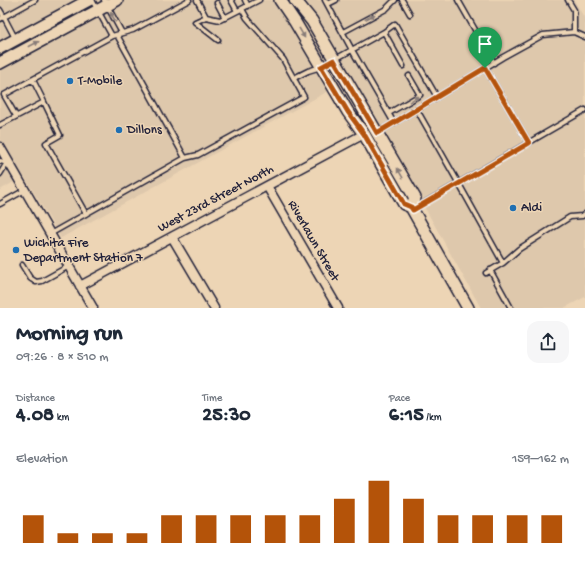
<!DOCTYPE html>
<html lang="en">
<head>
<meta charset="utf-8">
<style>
  body { margin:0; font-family:"Gochi Hand",sans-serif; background:#f6f6f7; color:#1f2937; height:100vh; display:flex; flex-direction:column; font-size:15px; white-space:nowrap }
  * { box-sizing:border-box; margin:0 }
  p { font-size:13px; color:#747a83 }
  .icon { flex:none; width:22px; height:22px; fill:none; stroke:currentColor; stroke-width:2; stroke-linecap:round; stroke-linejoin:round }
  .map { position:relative; height:308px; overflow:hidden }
  .details { display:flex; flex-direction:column; background:#fff; flex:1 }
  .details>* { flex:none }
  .pin { position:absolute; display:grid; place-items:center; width:34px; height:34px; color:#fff; margin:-41px -17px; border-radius:50% 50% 50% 0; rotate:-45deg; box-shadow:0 0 4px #0007 }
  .pin .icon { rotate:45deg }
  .round { display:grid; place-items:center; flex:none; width:42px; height:42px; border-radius:12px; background:#f6f6f7 }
  .head { display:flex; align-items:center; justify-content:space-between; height:68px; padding:0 16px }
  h1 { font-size:22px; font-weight:700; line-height:30px }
  .stats { display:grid; grid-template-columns:repeat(3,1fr); gap:6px; height:68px; padding:4px 16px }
  .stats div { display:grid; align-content:center }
  .stats b { font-size:20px; font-weight:700 }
  .stats small { font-size:11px; font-weight:400 }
  .stats p { font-size:11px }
  .chart { height:112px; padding:8px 16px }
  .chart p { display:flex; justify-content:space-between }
  .chart svg { width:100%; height:72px; margin-top:4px; stroke:#b45309; stroke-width:6 }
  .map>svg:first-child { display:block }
</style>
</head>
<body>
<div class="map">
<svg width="585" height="308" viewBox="0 0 585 308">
  <rect width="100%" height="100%" fill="#edd5b5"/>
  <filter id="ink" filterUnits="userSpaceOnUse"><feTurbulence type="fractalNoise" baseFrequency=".025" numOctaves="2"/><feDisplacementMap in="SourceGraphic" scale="8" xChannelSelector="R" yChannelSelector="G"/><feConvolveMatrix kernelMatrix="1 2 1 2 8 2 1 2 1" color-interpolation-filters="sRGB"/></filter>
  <g filter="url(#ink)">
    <path fill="#dec8ac" d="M0,0H574L585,19V297L564,308H481L352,78L61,238L24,176L0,190Z"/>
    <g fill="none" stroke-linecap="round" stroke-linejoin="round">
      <g stroke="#22223b" stroke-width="7">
        <path id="lane" d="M92,0L112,36
          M104,0L122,33
          M197,0L206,17L220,20L259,0
          M231,0L237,11
          M245,0L248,6
          M325,0L352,50L394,123
          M402,0L410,14
          M458,0L494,63
          M568,0L574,10V32
          M217,3L225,18
          M328,4L336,0
          M0,10L4,17L0,19
          M206,17L195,22L218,40
          M343,32L386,9L395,0
          M384,32L403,66
          M117,35L185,158
          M15,38L4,17L35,0
          M485,68L529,143
          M294,78L308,71L321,67L384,32L395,24L437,97L377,133
          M33,80L44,102
          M437,97L503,57L543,35L574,32L585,37
          M417,110L459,184L503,263L486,273
          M389,113L420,95L409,76
          M16,116L4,95L112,36L133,30L189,0
          M0,125L44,102L60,135L46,143L86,214
          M0,161L4,162L8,161L0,174
          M0,204L25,190
          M414,209L585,110
          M50,234L185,158L198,155L304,97L283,59L247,18L242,9
          M503,263L519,249L570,217L582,216L585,214
          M22,265L30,278L36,282L42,281L69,266
          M490,270L511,308"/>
      </g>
      <g stroke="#22223b" stroke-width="11">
        <path id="street" d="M0,147L93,308
          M267,186L338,308
          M172,237L214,308
          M80,286L364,134"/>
      </g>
      <g stroke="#22223b" stroke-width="14">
        <path id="secondary" d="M280,0L295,22L348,112L364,134L404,204L411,207L468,308
          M295,0L312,21L415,198L411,207
          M0,48L89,0
          M0,63L117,0"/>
      </g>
      <use href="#lane" stroke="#edd5b5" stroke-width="4"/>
      <use href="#street" stroke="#edd5b5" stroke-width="8"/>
      <use href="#secondary" stroke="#edd5b5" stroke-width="11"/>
    </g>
    <defs><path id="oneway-solid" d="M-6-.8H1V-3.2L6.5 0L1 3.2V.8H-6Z"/></defs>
    <g fill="#887c78">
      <use href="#oneway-solid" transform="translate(113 17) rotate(-119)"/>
      <use href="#oneway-solid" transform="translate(370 17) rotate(-28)"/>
      <use href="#oneway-solid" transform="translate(302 33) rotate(60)"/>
      <use href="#oneway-solid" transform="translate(34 44) rotate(-28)"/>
      <use href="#oneway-solid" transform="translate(414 99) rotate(-31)"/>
      <use href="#oneway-solid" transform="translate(400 173) rotate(-120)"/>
    </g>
  </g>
  <g fill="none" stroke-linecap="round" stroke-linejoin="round" filter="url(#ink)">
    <g stroke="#fff" stroke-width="8">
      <path id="route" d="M334,60L377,133L485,68L529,143L413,210L411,207L404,204L364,134L348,112L321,67Z"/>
    </g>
    <use href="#route" stroke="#b45309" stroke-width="5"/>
  </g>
  <g fill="#1f6fb2" stroke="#edd5b5" stroke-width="1.5">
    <circle cx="70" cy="81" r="4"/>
    <circle cx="119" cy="130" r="4"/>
    <circle cx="513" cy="208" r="4"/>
    <circle cx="16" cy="250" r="4"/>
  </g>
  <g text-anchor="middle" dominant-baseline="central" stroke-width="3" stroke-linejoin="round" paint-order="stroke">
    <g font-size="13" fill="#22223b" stroke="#edd5b5" text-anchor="start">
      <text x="78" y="81">T-Mobile</text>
      <text x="127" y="130">Dillons</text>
      <text x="521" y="208">Aldi</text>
      <text x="24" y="243">Wichita Fire<tspan x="24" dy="15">Department Station 7</tspan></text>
    </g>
    <g font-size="13" fill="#22223b" stroke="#edd5b5">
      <text transform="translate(216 199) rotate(-28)">West 23rd Street North</text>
      <text transform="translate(313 241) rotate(60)">Riverlawn Street</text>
    </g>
  </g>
</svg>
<div class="pin" style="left:485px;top:68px;background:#1e9e55"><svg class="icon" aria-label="arrive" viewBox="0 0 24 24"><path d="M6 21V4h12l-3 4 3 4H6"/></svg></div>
</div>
<section class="details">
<div class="head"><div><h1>Morning run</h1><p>09:26 · 8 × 510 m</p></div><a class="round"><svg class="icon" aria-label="share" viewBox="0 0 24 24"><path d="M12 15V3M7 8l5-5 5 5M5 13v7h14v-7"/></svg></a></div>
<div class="stats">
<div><p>Distance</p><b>4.08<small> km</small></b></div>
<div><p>Time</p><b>25:30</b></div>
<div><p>Pace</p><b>6:15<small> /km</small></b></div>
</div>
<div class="chart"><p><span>Elevation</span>159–162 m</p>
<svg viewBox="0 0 160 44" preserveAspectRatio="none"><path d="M5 44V27M15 44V38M25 44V38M35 44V38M45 44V27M55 44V27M65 44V27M75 44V27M85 44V27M95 44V17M105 44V6M115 44V17M125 44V27M135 44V27M145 44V27M155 44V27"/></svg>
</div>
</section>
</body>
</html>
